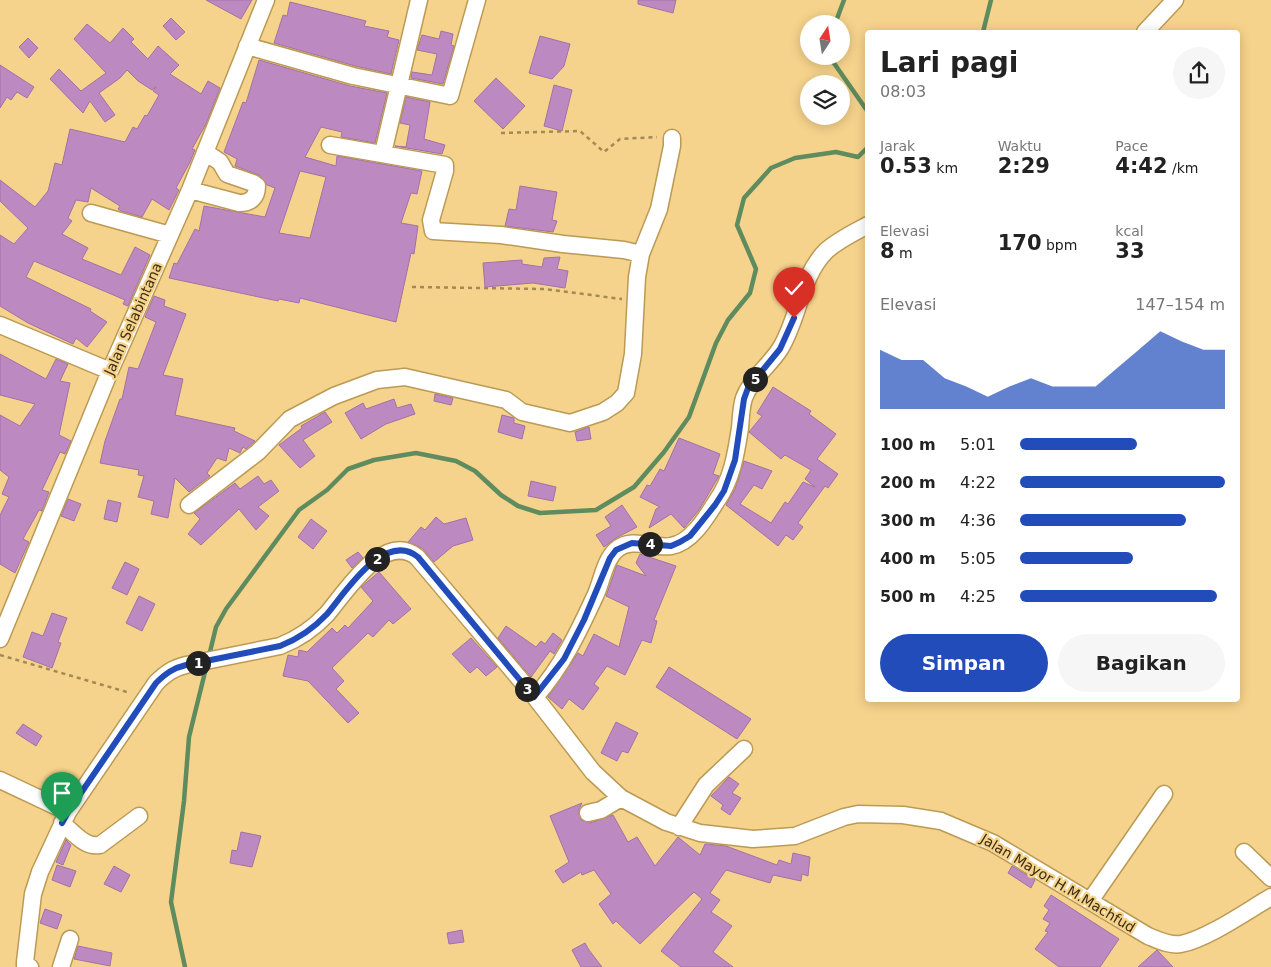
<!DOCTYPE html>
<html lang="id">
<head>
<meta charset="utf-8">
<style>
  body { margin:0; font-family:"DejaVu Sans",sans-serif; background:#f6f6f6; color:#222; height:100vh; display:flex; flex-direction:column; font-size:19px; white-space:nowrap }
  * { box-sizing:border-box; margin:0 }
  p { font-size:16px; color:#767676 }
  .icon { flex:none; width:28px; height:28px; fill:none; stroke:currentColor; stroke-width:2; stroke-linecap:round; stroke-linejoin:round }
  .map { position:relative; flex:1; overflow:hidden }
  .sheet { position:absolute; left:865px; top:30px; width:375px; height:672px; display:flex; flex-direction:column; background:#fff; border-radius:5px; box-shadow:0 2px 12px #0003 }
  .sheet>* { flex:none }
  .needle { width:32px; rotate:12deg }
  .controls { position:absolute; left:800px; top:15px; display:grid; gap:10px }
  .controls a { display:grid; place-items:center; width:50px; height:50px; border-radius:50%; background:#fff; box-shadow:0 2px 12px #0003; font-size:25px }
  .pin { position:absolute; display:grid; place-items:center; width:42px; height:42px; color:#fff; margin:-51px -21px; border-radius:50% 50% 50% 0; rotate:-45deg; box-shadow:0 0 5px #0007 }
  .pin .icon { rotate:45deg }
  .km { position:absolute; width:25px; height:25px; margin:-12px; border-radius:50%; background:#222; color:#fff; font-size:14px; line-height:25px; text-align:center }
  .round { display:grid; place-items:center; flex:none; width:52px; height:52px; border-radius:26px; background:#f6f6f6 }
  .summary { display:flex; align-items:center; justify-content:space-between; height:85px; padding:0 15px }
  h1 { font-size:28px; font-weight:700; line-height:38px }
  .stats { display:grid; grid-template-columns:repeat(3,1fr); gap:8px; height:85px; padding:5px 15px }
  .stats div { display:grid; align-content:center }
  .stats b { font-size:21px; font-weight:700 }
  .stats small { font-size:14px; font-weight:400 }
  .stats p { font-size:14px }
  .chart { height:140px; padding:10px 15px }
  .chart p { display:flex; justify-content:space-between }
  .chart svg { width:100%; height:90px; margin-top:5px; fill:#214cba; opacity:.7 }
  .button { display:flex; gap:10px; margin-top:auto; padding:10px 15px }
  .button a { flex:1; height:58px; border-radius:30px; background:#214cba; color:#fff; font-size:20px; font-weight:700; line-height:58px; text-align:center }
  .button a+a { background:#f6f6f6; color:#222 }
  ul { padding:0 15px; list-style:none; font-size:16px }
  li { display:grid; grid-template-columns:80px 60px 1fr; align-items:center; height:38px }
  li i { height:12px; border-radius:6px; background:#214cba }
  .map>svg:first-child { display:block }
</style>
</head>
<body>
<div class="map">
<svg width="1271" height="967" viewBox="0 0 1271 967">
  <rect width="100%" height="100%" fill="#f6d38c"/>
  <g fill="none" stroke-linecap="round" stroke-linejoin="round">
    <path stroke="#5f8c5f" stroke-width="4.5" d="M835,24L844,0
      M983,32L991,0
      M829,56L868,112
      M209,656L216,627L226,609L299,510L327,490L348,469L374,460L416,453L456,461L475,471L501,495L518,506L540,513L596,510L634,487L664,452L689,417L716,343L728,320L750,293L756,269L737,225L744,198L771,168L795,158L836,152L858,157L868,147
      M185,967L171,902L184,801L189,737L207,664"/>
  </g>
  <path fill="#bc89c0" stroke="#a371a7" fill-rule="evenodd" d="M206,0H252L241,19Z
    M638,0H676L673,13L638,4Z
    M290,2L366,21L364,26L389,31L387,37L399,40L391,74L355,66L274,43L283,15L287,16Z
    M171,18L185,32L176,40L163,26Z
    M87,24L110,43L123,28L134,39L131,42L148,59L158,46L179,65L170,74L201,94L208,81L220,88L206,124L192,149L195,150L190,162L176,188L179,190L169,210L152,199L142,217L121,211L118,209L120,206L91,188L88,202L76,200L68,218L72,221L62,234L88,248L82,259L121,275L135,247L150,255L128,306L123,304L125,300L34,261L26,277L91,309L90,311L107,322L87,347L76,338L73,344L28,323L0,306V235L14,244L28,228L0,201V180L35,207L48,191L55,163L62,165L70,129L125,142L133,127L137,129L145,115L147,116L159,95L153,91L156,87L152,90L138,81L127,70L120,78L99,93L115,115L105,122L90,101L83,113L50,79L59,69L81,91L106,73L74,39Z
    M441,31L453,34L451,45L454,46L443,84L411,78L412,72L432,75L437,54L417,50L422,35L439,39Z
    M540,36L570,44L564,66L552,79L529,73Z
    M28,38L38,48L29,58L19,47Z
    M259,60L350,86L387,93L375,143L341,137L342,132L321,127L305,157L336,166L337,156L422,171L417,194L411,193L401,223L418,226L414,254L411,253L396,322L300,298L299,303L279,299L278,301L169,278L174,263L177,264L195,229L199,231L204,206L265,217L275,188L267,185L259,175L235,166L237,159L224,152L243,102L246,103ZM300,171L326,177L310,238L279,233Z
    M0,65L34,87L27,98L17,92L11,100L7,97L0,108Z
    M496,78L525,106L503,129L474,101Z
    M554,85L572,90L562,131L544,126Z
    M406,97L430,102L424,139L445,145L442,154L395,146L406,147L410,125L400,123Z
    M520,186L557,192L552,220L557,221L553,232L505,226L509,209L516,210Z
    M560,257L557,269L568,271L565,288L533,283L485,287L483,263L522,260V264L542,267L544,258Z
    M154,296L165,300L164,306L186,314L163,375L183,379L175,415L235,428L234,431L255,441L246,449L243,447L240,453L229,448L226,461L217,458L207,473L210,476L189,492L175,478L168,518L151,514L154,501L138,497L144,476L138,475L139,470L100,463L105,441L120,399H122L129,367L138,369L156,322L145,317Z
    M0,354L46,379L56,359L68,364L60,381L70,383L59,435L71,441L65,454L60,452L42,490L49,492L42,511L39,510L23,539L29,542L15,573L0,564V515L9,497L2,494L9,477L0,470V415L20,426L35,404L0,395Z
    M773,387L811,411L809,414L836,434L817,459L838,474L828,488L825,486L798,523L803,527L793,540L786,535L778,546L726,505L735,489L744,461L772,471L762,489L754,485L740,504L771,523L785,502L788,504L803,482L815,487L805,479L811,470L785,455L781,459L749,432L762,416L757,413Z
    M435,394L453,398L451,405L434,401Z
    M394,399L397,408L411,404L415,414L386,424L361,439L345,413L363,403L366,409Z
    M325,412L332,422L303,440L315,456L300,468L279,445L302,428L301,426Z
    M502,415L514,418V423L525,426L522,439L498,432Z
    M589,427L591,439L577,441L575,432Z
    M679,438L720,454L713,474L719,476L699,510L684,528L671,514L649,528L656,509L660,507L640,497L647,485L650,486L660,469L664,471Z
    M258,476L264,484L271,480L279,491L258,507L269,516L256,530L239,509L201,545L188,534L200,519L194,513L235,483L240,489Z
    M531,481L556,487L553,501L528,496Z
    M68,499L81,504L74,521L61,516Z
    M108,500L121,503L117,522L104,519Z
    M622,505L637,527L616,538L604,547L596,535L611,526L605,517Z
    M436,517L444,524L466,518L473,540L453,546L434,562L422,548L408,542L421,527L425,530Z
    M311,519L327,531L313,549L298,537Z
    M358,552L363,558L352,568L346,560Z
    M640,554L676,566L654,620L657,621L651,643L642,640L625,675L607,666L594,684L599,688L583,710L569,699L562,709L548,697L578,653L583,656L594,634L619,647L629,607L606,596L617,565L646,576L636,563Z
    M125,562L139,569L127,595L112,588Z
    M379,572L411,609L393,624L389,620L373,637L368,633L332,668L344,681L336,689L359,713L348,723L308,681L283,676L288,655L298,657L299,650L307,652L332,628L337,633L345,625L348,628L373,601L361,587Z
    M139,596L155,604L142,631L126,623Z
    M52,613L67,618L58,642L61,643L52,668L23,657L32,632L43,636Z
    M506,626L536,647L541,641L545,644L553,633L562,640L554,654L550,651L531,677L498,638Z
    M471,638L497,667L486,676L477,667L470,673L452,654Z
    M669,667L751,719L737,739L656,687Z
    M616,722L638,733L628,753L622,751L617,761L601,753Z
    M23,724L42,736L36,746L16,733Z
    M729,777L739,784L732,793L741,798L730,815L721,809L723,805L711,796Z
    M582,803L578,811L581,820L590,823L613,815L628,842L637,837L655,866L678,837L700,855L705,844L726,846L777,865L779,860L791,864L793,853L810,857L808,876L802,874L801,881L773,875L770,883L726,870L710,893L720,900L711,912L732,926L713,952L733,967H681L661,951L702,899L694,892L640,944L616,921L613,924L599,904L611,894L594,870L582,875L581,872L563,883L555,871L569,862L550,816Z
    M241,832L261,836L252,867L230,863L232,850L237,851Z
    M66,840L71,845L63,865L56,862Z
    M57,865L76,871L70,887L52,880Z
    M114,866L130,875L121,892L104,884Z
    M1012,866L1035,880L1031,888L1008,873Z
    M1051,895L1119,939L1100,967H1059L1035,949L1048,932L1045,931L1050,923L1043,919L1049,910L1044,906Z
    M45,909L62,915L57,929L40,923Z
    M462,930L464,942L449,944L447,933Z
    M585,943L589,950L602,967H581L572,950Z
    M78,946L112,953L110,966L74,959Z
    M1157,950L1173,967H1138Z"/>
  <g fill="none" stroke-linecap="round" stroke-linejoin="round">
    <g stroke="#bb9a54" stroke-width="19">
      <path id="minor" d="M1145,32L1175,0
        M247,46L353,76L450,96L477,0
        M330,145L445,165V171L431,220L433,231L501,235L563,244L624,250L641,254
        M383,153L419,0
        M190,190L239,203C250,203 257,198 257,186L253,183L227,174L220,162L205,152
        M91,213L170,235
        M0,325L110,371
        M189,505L258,452L290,419L334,396L377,380L405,377L506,400L522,412L570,423L603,412L617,403L626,393L633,354L637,277L641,254L659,209L672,146V138
        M0,639L110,371L190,190L266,0
        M535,697C562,667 579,631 596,594C602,580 605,560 616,550C631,536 654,549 671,546C691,543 706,518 716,502C732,480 736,454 740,428C741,418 741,407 744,398C751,379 769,366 780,349C799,319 800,277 826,251C838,240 853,233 868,225
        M0,780L68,812L156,683C165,674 173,668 186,665L280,646C298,639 314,628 327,614C345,593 384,530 417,557L535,697L593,772L621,798L666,822L700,833L753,839L795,836L844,817L858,814L903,815L941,821L993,843L1148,936C1158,940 1170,946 1181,944C1207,939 1247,911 1271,897
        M588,813L601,810L621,798
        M62,823C73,832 85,848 100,845L139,816
        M679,827L706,785L744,749
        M1244,852L1271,878
        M1090,901L1164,794
        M30,967L25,965V962L33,894L40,872L68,812
        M61,967L70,939"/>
    </g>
    <path stroke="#a38955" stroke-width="2.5" stroke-dasharray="4 4" stroke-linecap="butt" d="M501,133L580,131L604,152L620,139L657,137
      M412,287L544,289L622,299
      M0,655L130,693"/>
    <use href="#minor" stroke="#fff" stroke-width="16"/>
  </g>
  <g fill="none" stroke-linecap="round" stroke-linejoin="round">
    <g stroke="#fff" stroke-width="10">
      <path id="route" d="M62,823L68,812L156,683C165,674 173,668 186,665L280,646C298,639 314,628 327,614C345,593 384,530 418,557L534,697L564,659L584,620L610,558L616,550L632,543L671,546L680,542L690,536L715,505L724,491L735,460L744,399L748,388L780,349L794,318"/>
    </g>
    <use href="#route" stroke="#214cba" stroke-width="6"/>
  </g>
  <g text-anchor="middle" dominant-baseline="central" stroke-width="4.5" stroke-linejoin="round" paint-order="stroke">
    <g font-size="14" fill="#3c2e11" stroke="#f6d38c">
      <text transform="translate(133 319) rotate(-66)">Jalan Selabintana</text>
      <text transform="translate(1058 883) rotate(31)">Jalan Mayor H.M.Machfud</text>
    </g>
  </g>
</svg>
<div class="controls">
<a><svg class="needle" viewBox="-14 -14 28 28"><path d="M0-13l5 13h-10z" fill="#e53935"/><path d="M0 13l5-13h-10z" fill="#767676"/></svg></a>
<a><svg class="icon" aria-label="layers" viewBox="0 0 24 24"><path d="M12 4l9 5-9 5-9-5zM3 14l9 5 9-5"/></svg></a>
</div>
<div class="pin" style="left:62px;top:823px;background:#1e9e55"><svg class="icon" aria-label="arrive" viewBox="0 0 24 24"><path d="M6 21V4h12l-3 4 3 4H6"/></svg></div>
<div class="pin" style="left:794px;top:318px;background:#d93025"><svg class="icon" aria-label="check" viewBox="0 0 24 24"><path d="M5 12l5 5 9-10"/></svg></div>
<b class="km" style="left:198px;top:663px">1</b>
<b class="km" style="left:377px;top:559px">2</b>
<b class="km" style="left:527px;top:689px">3</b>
<b class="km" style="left:650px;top:544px">4</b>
<b class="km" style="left:755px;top:379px">5</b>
<section class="sheet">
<div class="summary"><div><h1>Lari pagi</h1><p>08:03</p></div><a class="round"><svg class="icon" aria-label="share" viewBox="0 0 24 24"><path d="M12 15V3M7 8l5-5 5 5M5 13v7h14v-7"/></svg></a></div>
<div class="stats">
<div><p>Jarak</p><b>0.53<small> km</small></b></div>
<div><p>Waktu</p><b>2:29</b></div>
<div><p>Pace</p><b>4:42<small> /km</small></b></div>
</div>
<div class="stats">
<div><p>Elevasi</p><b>8<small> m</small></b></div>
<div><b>170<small> bpm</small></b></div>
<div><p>kcal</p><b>33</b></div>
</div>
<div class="chart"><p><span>Elevasi</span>147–154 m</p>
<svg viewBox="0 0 160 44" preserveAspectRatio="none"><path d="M0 44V15L10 20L20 20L30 29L40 33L50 38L60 33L70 29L80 33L90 33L100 33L110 24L120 15L130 6L140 11L150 15L160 15V44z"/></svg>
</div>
<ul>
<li><b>100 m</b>5:01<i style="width:57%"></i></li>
<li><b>200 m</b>4:22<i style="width:100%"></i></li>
<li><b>300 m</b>4:36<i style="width:81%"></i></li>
<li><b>400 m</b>5:05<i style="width:55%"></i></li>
<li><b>500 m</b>4:25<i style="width:96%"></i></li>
</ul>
<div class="button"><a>Simpan</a><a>Bagikan</a></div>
</section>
</div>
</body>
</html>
